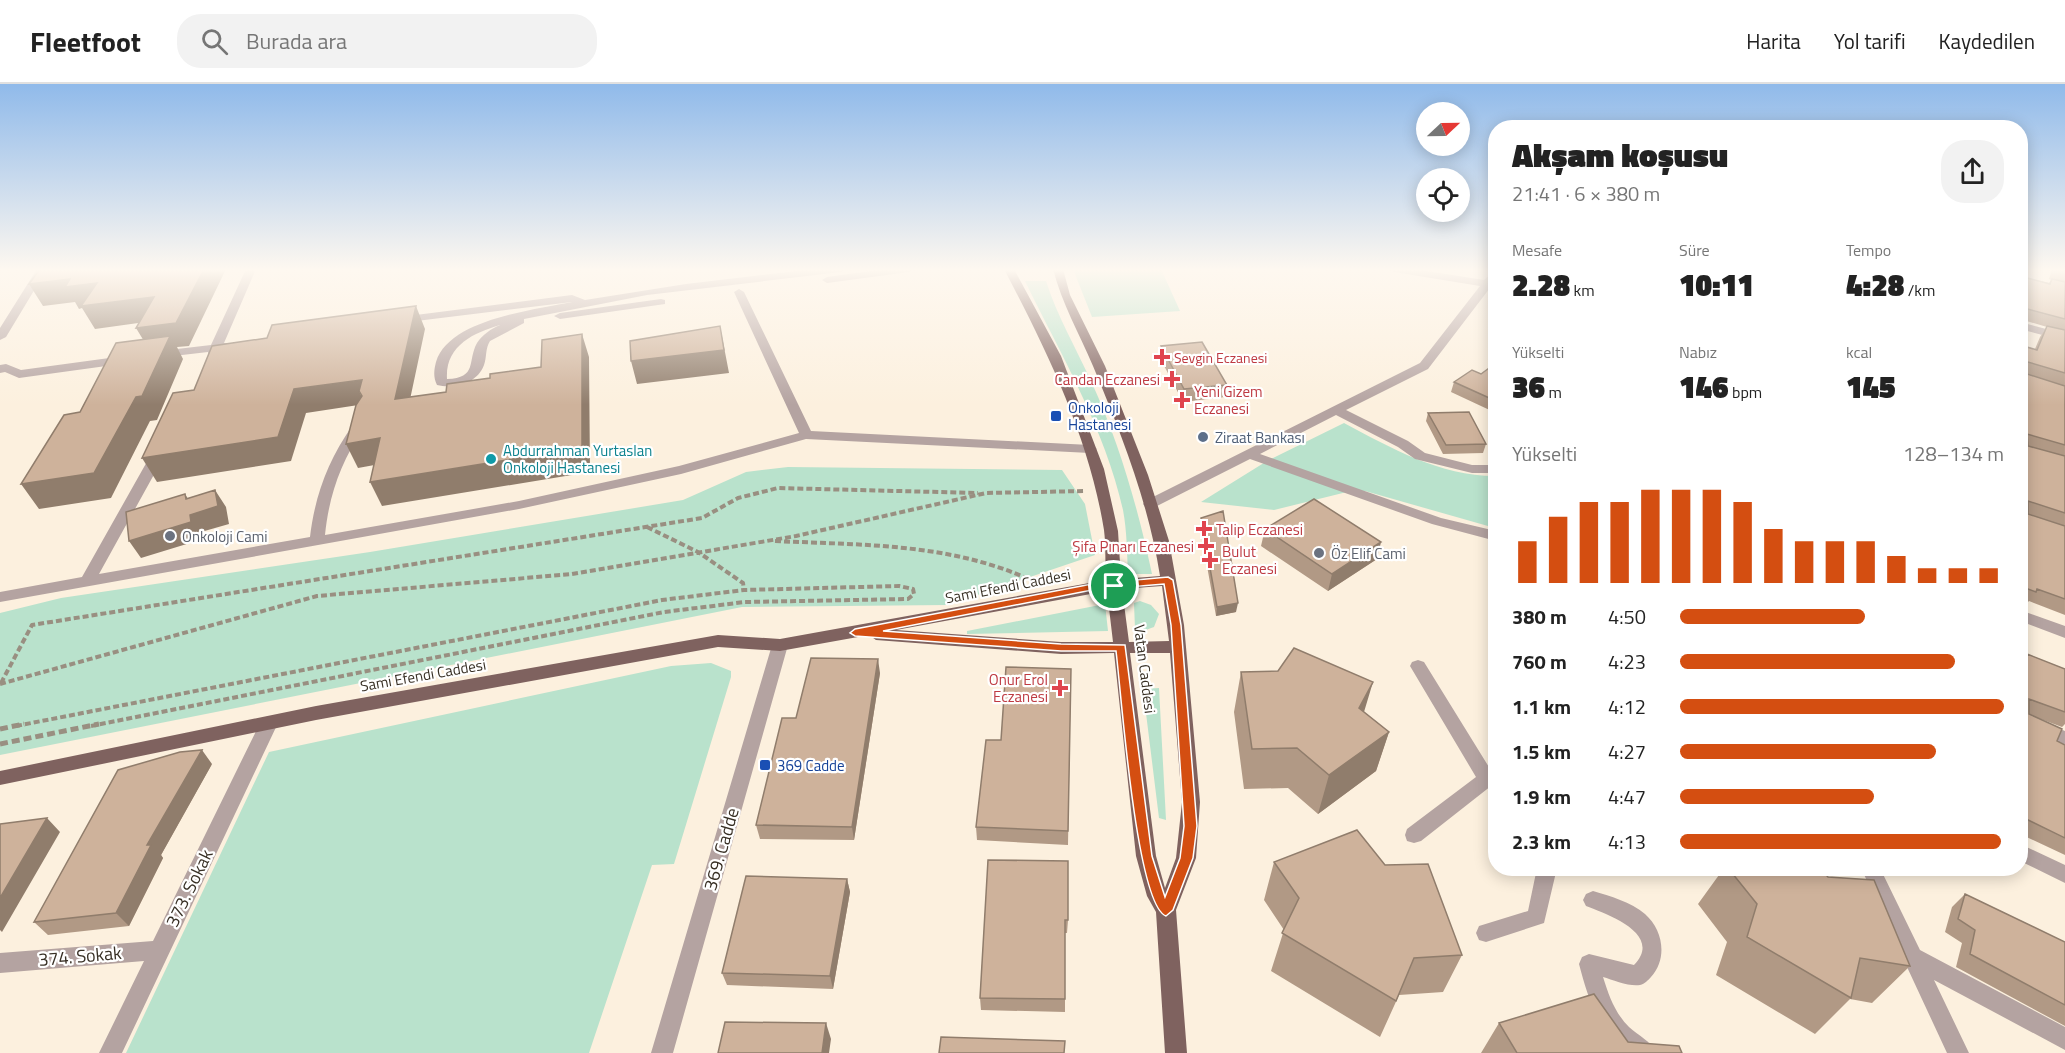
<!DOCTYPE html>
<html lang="tr">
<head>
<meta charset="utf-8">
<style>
  body { margin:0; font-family:"Titillium Web",sans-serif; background:#f2f2f2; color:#222; height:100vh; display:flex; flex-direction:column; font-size:22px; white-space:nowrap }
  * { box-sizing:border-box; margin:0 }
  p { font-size:20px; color:#767676 }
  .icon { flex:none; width:33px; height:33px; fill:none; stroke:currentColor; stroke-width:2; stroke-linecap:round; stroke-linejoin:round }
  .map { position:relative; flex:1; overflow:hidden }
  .sheet { position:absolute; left:1488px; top:36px; width:540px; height:756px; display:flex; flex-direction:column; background:#fff; border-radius:24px; box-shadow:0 3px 15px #0003 }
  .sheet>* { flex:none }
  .needle { width:39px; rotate:68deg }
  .fabs { position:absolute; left:1416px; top:18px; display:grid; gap:12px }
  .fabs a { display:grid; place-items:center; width:54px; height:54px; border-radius:50%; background:#fff; box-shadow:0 3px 15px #0003; font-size:30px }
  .pin { position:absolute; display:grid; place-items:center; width:51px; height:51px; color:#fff; margin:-26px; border:3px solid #fff; border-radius:50%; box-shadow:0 2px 6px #0007 }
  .round { display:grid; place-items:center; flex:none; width:63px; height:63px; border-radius:24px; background:#f2f2f2 }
  .overview { display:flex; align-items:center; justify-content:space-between; height:102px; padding:0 24px }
  h1 { font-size:33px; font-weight:800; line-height:45px }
  .figures { display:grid; grid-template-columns:repeat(3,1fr); gap:9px; height:102px; padding:6px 24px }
  .figures div { display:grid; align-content:center }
  .figures b { font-size:30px; font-weight:800 }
  .figures small { font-size:16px; font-weight:400 }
  .figures p { font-size:16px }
  .chart { height:168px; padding:12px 24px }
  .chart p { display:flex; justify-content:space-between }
  .chart svg { width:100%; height:108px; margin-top:6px; stroke:#d44e11; stroke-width:6 }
  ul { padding:0 24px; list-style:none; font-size:20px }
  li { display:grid; grid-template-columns:96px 72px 1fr; align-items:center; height:45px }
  li i { height:15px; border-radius:8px; background:#d44e11 }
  header { display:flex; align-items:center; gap:36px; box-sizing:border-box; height:84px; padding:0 30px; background:#fff; border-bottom:2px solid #e0e0e0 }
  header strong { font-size:28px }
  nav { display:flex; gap:33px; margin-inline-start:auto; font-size:21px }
  .search { width:420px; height:54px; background:#f2f2f2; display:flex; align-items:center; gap:15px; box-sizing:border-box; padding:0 21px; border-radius:24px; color:#767676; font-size:22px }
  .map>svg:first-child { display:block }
</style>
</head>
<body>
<header>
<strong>Fleetfoot</strong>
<div class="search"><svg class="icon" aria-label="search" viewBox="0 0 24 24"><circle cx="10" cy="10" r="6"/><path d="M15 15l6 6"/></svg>Burada ara</div>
<nav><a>Harita</a><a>Yol tarifi</a><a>Kaydedilen</a></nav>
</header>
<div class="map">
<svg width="2065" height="969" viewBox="0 0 2065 969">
  <rect width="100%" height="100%" fill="#fcf0de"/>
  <path fill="#b9e2cc" d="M1073,185H1161L1180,227L1092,233Z
    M1025,197H1046C1057,232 1076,264 1091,297C1119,358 1138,424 1152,490H1128C1127,469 1127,447 1123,426C1105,345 1061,271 1025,197Z
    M1344,339C1391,364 1440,392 1495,392V444L1365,407H1351L1274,426L1201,418L1267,377Z
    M788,383L1062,386L1085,420L1095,471L948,521L742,523L0,671V529L61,514L370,468L683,416L746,388Z
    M1140,517L1151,521L1159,530L1154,543L1140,548L1135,545L1134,519Z
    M1105,520L1108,547L967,550V547Z
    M711,579L731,587V593L674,780L652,781L589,969H126L269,668L671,582Z
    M1159,604L1166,736L1159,734L1143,605Z"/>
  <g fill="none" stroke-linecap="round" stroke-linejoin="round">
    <path stroke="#998f81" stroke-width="4" stroke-dasharray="6 3" stroke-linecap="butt" d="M647,443L698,468L743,499L744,506
      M775,457C860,461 945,459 1024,493
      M1,599L32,541L702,434L738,414L778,404L978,409
      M0,600L317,512L572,490L796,452L986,409L1085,407
      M16,642L662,516L744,506L899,502L913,505L914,510L908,515L745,518L664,528L91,642"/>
    <path stroke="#998f81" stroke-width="5" stroke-dasharray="8 4" stroke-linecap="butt" d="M0,645L24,640
      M0,660L99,640"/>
    <path fill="#b4a3a1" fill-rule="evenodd" d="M37,185H47L6,253L0,256V244Z
      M246,185H256L224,259L235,260V264L220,267L217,273H209L208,268L156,274V268L160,267L211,261Z
      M814,185H846L841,188L647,211L524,235V239L490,257C485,265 487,273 484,281C477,300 454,305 437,301C433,293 434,286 436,278C449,235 534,226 572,218L400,239L394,236L400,233L572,211L585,216L686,200ZM500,241C491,245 483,250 477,259C467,277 478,294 447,295C445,262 473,249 500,241Z
      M885,185H914L909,188L827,199L822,196L827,193Z
      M1389,185H1414L1484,196L1496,185V196L1428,285L1346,326L1408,357L1425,369L1472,381H1496V389H1472L1415,375L1398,363L1336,331L1260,370L1441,434L1496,447V457L1432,440L1250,375L1155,423H1145L1143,420L1145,417L1420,279L1480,202L1394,188Z
      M739,205L744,208L811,347L1090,361L1097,365L1090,369L806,355L681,390L519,425L0,518V508L82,493L153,367L160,363L167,367L99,490L310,453C315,411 328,377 352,342L357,341L363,345C341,378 329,411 325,451L519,417L679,382L799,349L734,208Z
      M661,215L665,216V220L560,235L554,232L560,229Z
      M2020,238L2065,250V257L2020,245Z
      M124,272L128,273V279L19,294L5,288L0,289V281L6,280L21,286Z
      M2020,526L2065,542V554L2020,537Z
      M780,555L786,557L788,561L673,969H651L772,561L774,557Z
      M1418,576L1424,578L1492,688H1496V702H1491L1421,757L1414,759L1407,757L1405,751L1407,745L1476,693L1410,582L1412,578Z
      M2020,629L2065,647V661L2020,642Z
      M269,632L275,634L278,639L122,969H99L144,877L0,889V869L153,857L260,639L263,634Z
      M2020,760L2065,781V799L2020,777Z
      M1537,784H1557L1544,839L1486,858L1479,856L1476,849L1479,842L1528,827Z
      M1861,784H1880L1920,866L2065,943V966L1934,896L1969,969H1947Z
      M1593,807C1610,812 1631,818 1645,830C1663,846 1668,874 1651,893C1648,896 1645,900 1640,901C1630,903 1613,896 1603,893C1609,912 1615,929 1629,943C1639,952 1651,957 1656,969L1624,967C1597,943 1588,914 1579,880L1582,873L1589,870L1634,881C1664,850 1607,830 1586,822L1583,816L1586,810Z"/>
    <path fill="#7f625f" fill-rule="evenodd" d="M1004,185H1014L1061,272L1104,385L1118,447L1121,495L1160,492C1149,420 1121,349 1093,282C1079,249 1062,220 1053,185H1063L1070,211L1105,282L1148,391L1169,457L1184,541L1200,718L1196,774L1176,826L1187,969H1165L1156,828L1147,812L1136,772L1114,569L1061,570L876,556L869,551L780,567L718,563L316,636L0,701V687L316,622L718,551L780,555L1106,496C1105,480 1106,462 1104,446C1089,353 1047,267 1004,185ZM1162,502L1169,557L1129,558L1122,505ZM1107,507L1113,558H1061L896,546ZM1130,569H1170L1182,718L1176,774L1165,804L1156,772Z"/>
  </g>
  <path fill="#b19985" d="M2052,185H2065V531L2029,517L2026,520L2020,518V261L2035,265L2040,253L2047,243L2020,235V192L2049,199L2051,196L2049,195Z
    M1161,262L1227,301L1225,313L1183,318L1160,274Z
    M1496,279V329L1451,308L1454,298L1481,290Z
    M1428,329L1486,360L1483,369L1443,370L1426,337Z
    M1201,434L1236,528L1216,532L1200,443Z
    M1265,445L1377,475L1328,507L1261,462Z
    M2027,570L2065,585V640L2062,643L2038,634L2057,657L2065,661V771L2020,750V577Z
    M1071,585L1068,761L977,756L976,743L1001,656Z
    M1241,588L1364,628L1389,648L1376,687L1318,730L1288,704L1244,705L1234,628Z
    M880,589L854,756L760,755L756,741L796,634Z
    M212,680L161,771L163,774L129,842L48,851L34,838Z
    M988,776L1068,836L1067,849H1065V928L981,926L980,914Z
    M1274,778L1385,781L1462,871L1443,908L1399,911L1380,953L1271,887L1284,846L1264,816Z
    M1724,784H1820L1910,882L1872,919L1850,915L1815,950L1716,891L1727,858L1698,820Z
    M847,795L850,808L833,905L727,901L722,889Z
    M1965,810L2065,858V942L1956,883L1962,859L1945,848L1952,823Z
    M1499,939L1628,958L1682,969H1481Z"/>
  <path fill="#907d6c" d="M204,185H226L189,262L177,263L183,275L157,336L150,337L111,414L39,425L21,400L150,267L136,244Z
    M70,195L97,199L154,213L167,235L95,245L82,224L79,225L75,218L43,222L29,200Z
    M416,222L425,245L405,339L395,315Z
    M720,242L729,289L637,300L631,277Z
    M582,250L589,273L590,388L382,422L370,398L582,364Z
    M362,296L359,307L365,320L306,329L291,377L157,398L142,374L294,305Z
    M380,354L391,378L358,384L346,360Z
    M215,406L226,423L229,440L201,448L203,455L141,474L129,457L186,415L185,410L196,428Z
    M1381,458L1377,475L1328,507L1332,490Z
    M1238,519L1236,528L1216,532L1217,523Z
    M878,575L880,589L854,756L852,743Z
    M1373,598L1361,638L1359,624Z
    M1389,648L1376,687L1318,730L1329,691Z
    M202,666L212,680L161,771L163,774L129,842L116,829L147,761Z
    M47,734L60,748L2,848L0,846V814Z
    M847,795L850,808L833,905L830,892Z
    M826,939L831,955L829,969H822Z"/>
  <path fill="#ceb29b" stroke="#907d6c" stroke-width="1.5" d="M40,185H204L176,239L136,244L154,213L81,222L97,199L65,203L70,195L29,200Z
    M2020,192L2050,200L2052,195L2065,198V235L2020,223Z
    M416,222L395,315L446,308L447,300L490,294V290L541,283L542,256L582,250V364L370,398L380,354L346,360L356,321L362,312L359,307L362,296L294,305L278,353L142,374L173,309L194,306L212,262L267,254L272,241Z
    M720,242L724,266L631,277L630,257Z
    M2047,242L2065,246V289L2028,278L2025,280L2027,290L2065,302V361L2027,350L2028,362L2065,372V429L2028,417V430L2065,442V515L2037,505L2036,508L2020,502V261L2037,266Z
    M170,252L142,312L136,313L94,389L21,400L64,331L80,328L116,259Z
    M1202,258L1227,301L1184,305L1161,262Z
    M1496,279V317L1454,298L1472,286L1481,290Z
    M1469,328L1486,360L1446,361L1428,329Z
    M215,406L218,422L190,431L191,438L129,457L126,428L185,410L186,415Z
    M1314,415L1381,458L1332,490L1265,445Z
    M1223,427L1238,519L1217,523L1201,434Z
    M1294,564L1373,598L1359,624L1389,648L1329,691L1297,664L1252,665L1241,588L1278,587Z
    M2027,570L2065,585V628L2029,615V630L2062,645L2057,657L2065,661V754L2020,732V593Z
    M811,574L878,575L852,743L756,741L782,634H796Z
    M1006,583L1071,585L1068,747L976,743L986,656H1001Z
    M202,666L147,761H151L116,829L34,838L118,686L180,668Z
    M47,734L0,814V740Z
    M1357,746L1385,781L1428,780L1462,871L1414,874L1396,917L1282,849L1299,814L1274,778Z
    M988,776L1068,777V836H1065V915L980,914Z
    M1728,784H1820L1828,793L1874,796L1910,882L1860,874L1851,914L1747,853L1757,820Z
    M746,792L847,795L830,892L722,889Z
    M1965,810L2065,858V921L1970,870L1975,846L1958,835Z
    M1594,910L1628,958L1679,962L1682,969H1517L1499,939Z
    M725,938L826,939L822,969H718Z
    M941,953L1065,957L1064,969H939Z"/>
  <linearGradient id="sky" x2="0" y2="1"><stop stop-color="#90baea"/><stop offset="0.58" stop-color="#fef8f0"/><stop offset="1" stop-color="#fef8f0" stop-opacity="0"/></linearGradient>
  <rect width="2065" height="321" fill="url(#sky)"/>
  <path fill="#d44e11" stroke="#fff" stroke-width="1.5" fill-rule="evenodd" d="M1168,493L1173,496L1181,541L1197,742L1193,774L1173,826L1166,832C1136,821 1121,606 1116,567H1061L855,552L850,549L855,545L1092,500ZM1164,500L1171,541L1184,742L1180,774L1165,813L1152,772L1125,561L1061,560L883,547L1092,506Z"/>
  <g fill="#e0444e" stroke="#fff" stroke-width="2">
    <path d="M1159 264h6v6h6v6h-6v6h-6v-6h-6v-6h6z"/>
    <path d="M1169 286h6v6h6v6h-6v6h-6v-6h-6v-6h6z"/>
    <path d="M1179 307h6v6h6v6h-6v6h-6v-6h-6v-6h6z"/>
    <path d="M1201 436h6v6h6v6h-6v6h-6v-6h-6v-6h6z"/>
    <path d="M1203 453h6v6h6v6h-6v6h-6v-6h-6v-6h6z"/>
    <path d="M1207 467h6v6h6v6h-6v6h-6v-6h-6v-6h6z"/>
    <path d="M1057 595h6v6h6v6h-6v6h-6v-6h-6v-6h6z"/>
  </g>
  <g fill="#1a4fb4" stroke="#fff" stroke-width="2">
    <rect x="1050" y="326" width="12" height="12" rx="3"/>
    <rect x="759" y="675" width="12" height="12" rx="3"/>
  </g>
  <circle fill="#5c6f8a" stroke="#fff" stroke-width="2" cx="1203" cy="353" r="6"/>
  <circle fill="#0f9aa8" stroke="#fff" stroke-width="2" cx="491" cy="375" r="6"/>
  <g fill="#6b7280" stroke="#fff" stroke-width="2">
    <circle cx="170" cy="452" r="6"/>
    <circle cx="1319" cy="469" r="6"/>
  </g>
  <g text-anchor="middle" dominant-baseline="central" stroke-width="4.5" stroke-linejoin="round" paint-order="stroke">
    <g font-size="14" fill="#be3a42" stroke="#fff" text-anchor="start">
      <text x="1174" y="273">Sevgin Eczanesi</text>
    </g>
    <g font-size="15" fill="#be3a42" stroke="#fff" text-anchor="end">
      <text x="1160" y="295">Candan Eczanesi</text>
      <text x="1194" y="307" text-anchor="start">Yeni Gizem<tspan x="1194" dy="17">Eczanesi</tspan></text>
      <text x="1216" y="445" text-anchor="start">Talip Eczanesi</text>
      <text x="1194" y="462">Şifa Pınarı Eczanesi</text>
      <text x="1222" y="467" text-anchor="start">Bulut<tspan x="1222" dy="17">Eczanesi</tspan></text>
      <text x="1048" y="595">Onur Erol<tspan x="1048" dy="17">Eczanesi</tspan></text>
    </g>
    <g font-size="15" fill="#164399" stroke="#fff" text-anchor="start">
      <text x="1068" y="323">Onkoloji<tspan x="1068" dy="17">Hastanesi</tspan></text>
      <text x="777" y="681">369 Cadde</text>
    </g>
    <g font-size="15" fill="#4e5e75" stroke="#fff" text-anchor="start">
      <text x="1215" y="353">Ziraat Bankası</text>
    </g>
    <g font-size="15" fill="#0d838f" stroke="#fff" text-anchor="start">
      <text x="503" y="366">Abdurrahman Yurtaslan<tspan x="503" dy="17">Onkoloji Hastanesi</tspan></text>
    </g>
    <g font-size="15" fill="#5b616d" stroke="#fff" text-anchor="start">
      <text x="182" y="452">Onkoloji Cami</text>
      <text x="1331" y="469">Öz Elif Cami</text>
    </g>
    <g font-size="15" fill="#383025" stroke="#fff">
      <text transform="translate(1008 502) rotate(-11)">Sami Efendi Caddesi</text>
      <text transform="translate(1145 585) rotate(83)">Vatan Caddesi</text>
      <text transform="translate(423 591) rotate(-10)">Sami Efendi Caddesi</text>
    </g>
    <g font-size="18" fill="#383025" stroke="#fff">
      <text transform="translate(721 765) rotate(-74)">369. Cadde</text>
      <text transform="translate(189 804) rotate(-64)">373. Sokak</text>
      <text transform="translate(80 872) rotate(-5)">374. Sokak</text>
    </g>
  </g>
</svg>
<div class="fabs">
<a><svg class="needle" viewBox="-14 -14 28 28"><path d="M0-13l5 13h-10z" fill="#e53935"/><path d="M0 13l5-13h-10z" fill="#767676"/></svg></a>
<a><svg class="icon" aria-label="locate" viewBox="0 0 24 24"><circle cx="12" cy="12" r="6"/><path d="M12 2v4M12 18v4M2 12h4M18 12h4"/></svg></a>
</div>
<div class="pin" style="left:1114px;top:502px;background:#1e9e55"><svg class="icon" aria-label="arrive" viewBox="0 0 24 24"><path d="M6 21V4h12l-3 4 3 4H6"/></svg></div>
<section class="sheet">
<div class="overview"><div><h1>Akşam koşusu</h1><p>21:41 · 6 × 380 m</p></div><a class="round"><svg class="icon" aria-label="share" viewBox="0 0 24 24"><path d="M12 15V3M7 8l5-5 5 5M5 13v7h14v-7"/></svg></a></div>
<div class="figures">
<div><p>Mesafe</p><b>2.28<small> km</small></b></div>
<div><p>Süre</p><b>10:11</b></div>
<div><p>Tempo</p><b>4:28<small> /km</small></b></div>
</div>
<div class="figures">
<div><p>Yükselti</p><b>36<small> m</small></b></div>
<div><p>Nabız</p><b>146<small> bpm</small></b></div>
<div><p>kcal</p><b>145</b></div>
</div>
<div class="chart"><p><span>Yükselti</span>128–134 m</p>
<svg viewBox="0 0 160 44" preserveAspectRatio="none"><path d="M5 44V27M15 44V17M25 44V11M35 44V11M45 44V6M55 44V6M65 44V6M75 44V11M85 44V22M95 44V27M105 44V27M115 44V27M125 44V33M135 44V38M145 44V38M155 44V38"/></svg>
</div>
<ul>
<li><b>380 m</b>4:50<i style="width:57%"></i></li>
<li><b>760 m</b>4:23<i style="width:85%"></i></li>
<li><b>1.1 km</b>4:12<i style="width:100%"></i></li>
<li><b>1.5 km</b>4:27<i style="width:79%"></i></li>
<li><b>1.9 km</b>4:47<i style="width:60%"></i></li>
<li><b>2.3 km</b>4:13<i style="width:99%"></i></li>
</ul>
</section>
</div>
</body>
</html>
